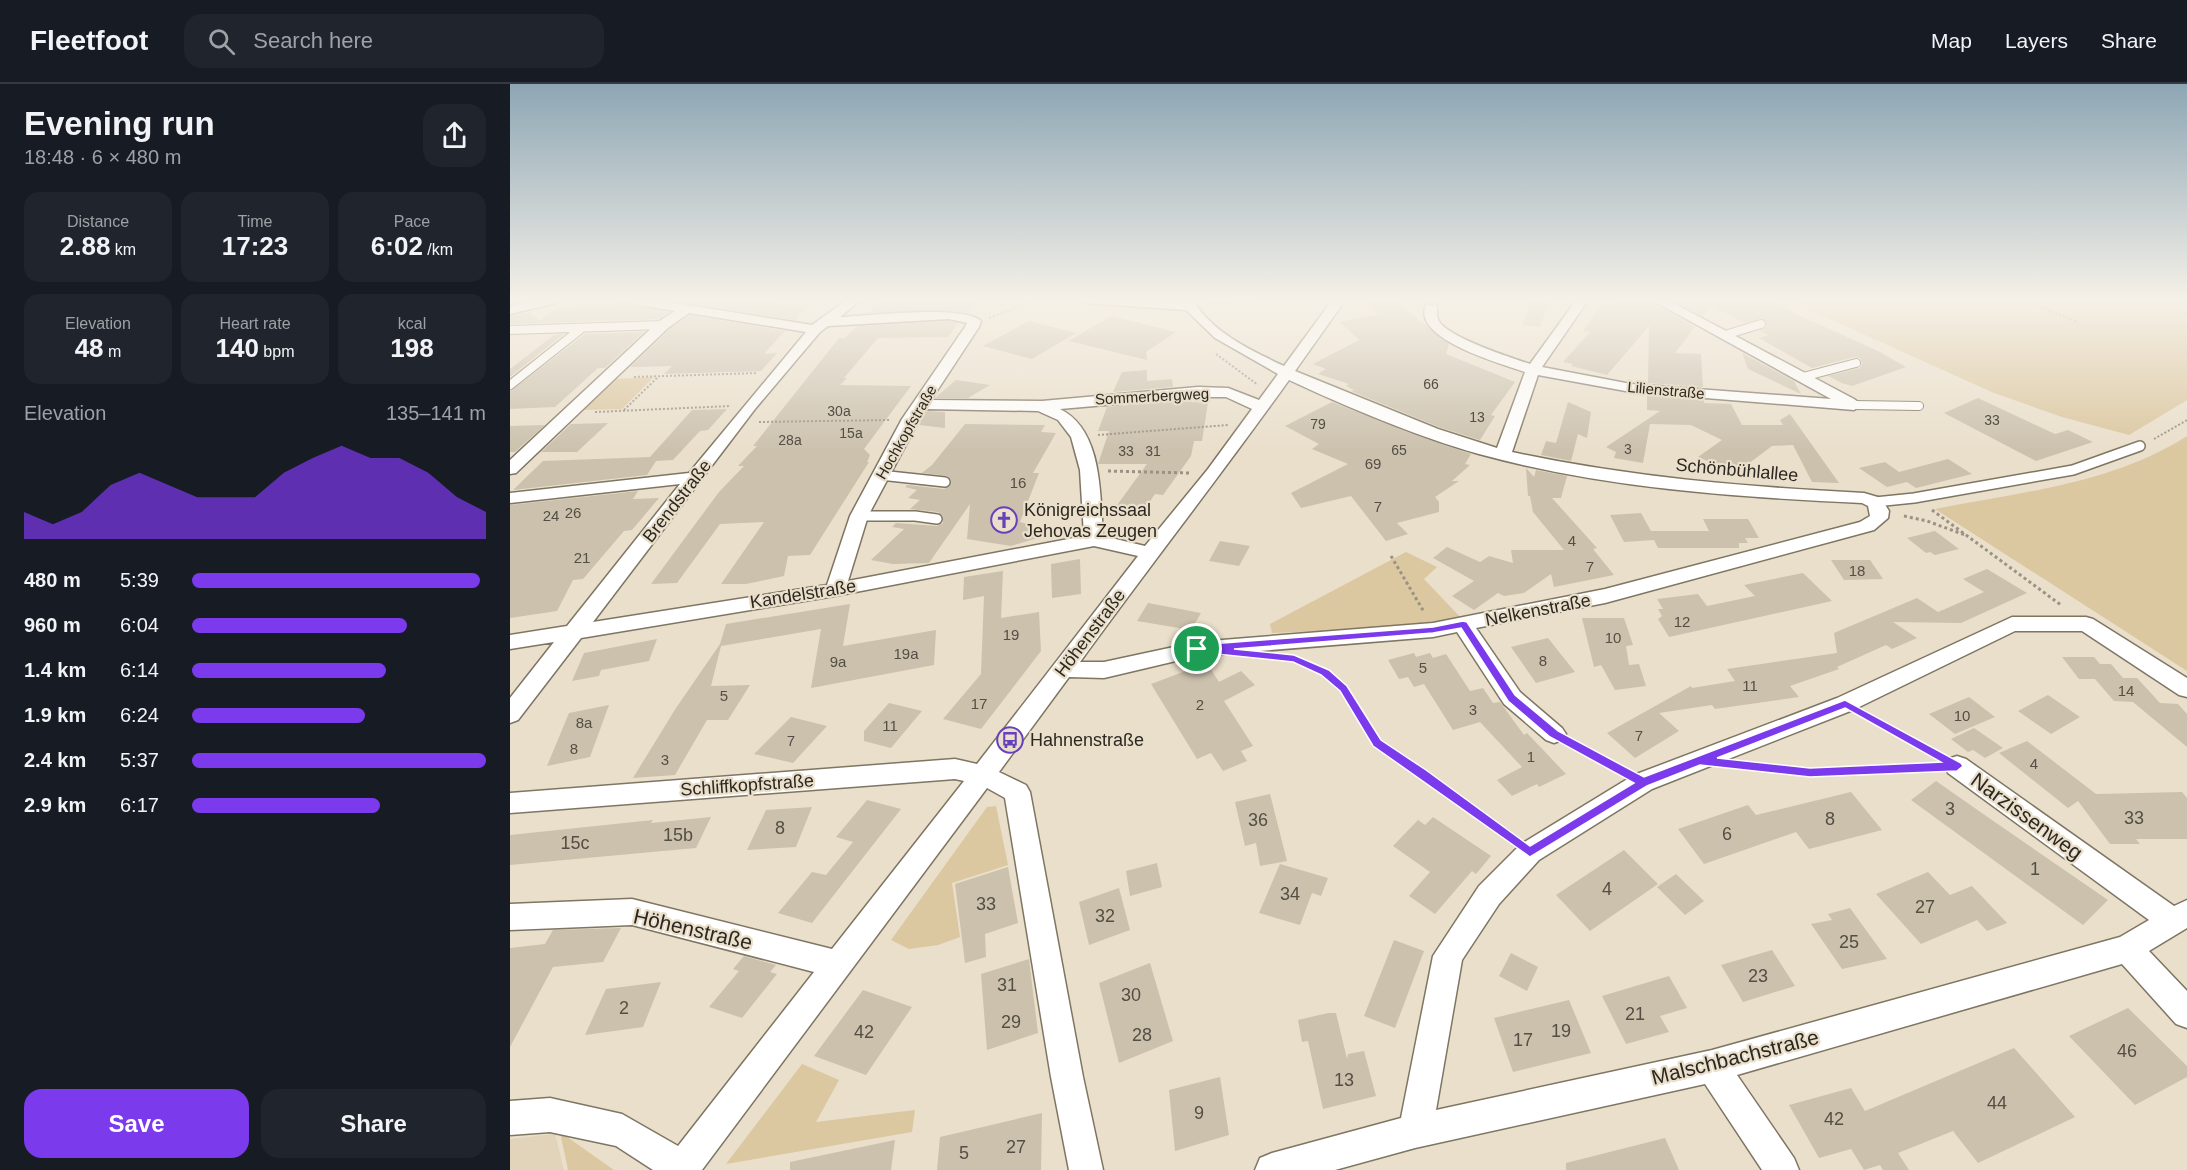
<!DOCTYPE html>
<html lang="en">
<head>
<meta charset="utf-8">
<style>
  body { margin:0; font-family:Arial,sans-serif; background:#20242c; color:#f1f3f6; height:100vh; display:flex; flex-direction:column; font-size:22px; white-space:nowrap }
  * { box-sizing:border-box; margin:0 }
  p { font-size:20px; color:#9ea1a6 }
  .icon { flex:none; width:33px; height:33px; fill:none; stroke:currentColor; stroke-width:2; stroke-linecap:round; stroke-linejoin:round }
  .map { position:relative; flex:1; overflow:hidden }
  .side { display:flex; flex-direction:column; background:#171b24; width:510px }
  .side>* { flex:none }
  .pin { position:absolute; display:grid; place-items:center; width:51px; height:51px; color:#fff; margin:-26px; border:3px solid #fff; border-radius:50%; box-shadow:0 2px 6px #0007 }
  .round { display:grid; place-items:center; flex:none; width:63px; height:63px; border-radius:18px; background:#20242c }
  .summary { display:flex; align-items:center; justify-content:space-between; height:102px; padding:0 24px }
  h1 { font-size:33px; font-weight:700; line-height:45px }
  .metrics { display:grid; grid-template-columns:repeat(3,1fr); gap:9px; height:102px; padding:6px 24px }
  .metrics div { display:grid; align-content:center; border-radius:15px; background:#20242c; text-align:center }
  .metrics b { font-size:26px; font-weight:700 }
  .metrics small { font-size:16px; font-weight:400 }
  .metrics p { font-size:16px }
  .chart { height:168px; padding:12px 24px }
  .chart p { display:flex; justify-content:space-between }
  .chart svg { width:100%; height:108px; margin-top:6px; fill:#7c3aed; opacity:.7 }
  .button { display:flex; gap:12px; margin-top:auto; padding:12px 24px }
  .button a { flex:1; height:69px; border-radius:18px; background:#7c3aed; color:#fff; font-size:24px; font-weight:700; line-height:69px; text-align:center }
  .button a+a { background:#20242c; color:#f1f3f6 }
  ul { padding:0 24px; list-style:none; font-size:20px }
  li { display:grid; grid-template-columns:96px 72px 1fr; align-items:center; height:45px }
  li i { height:15px; border-radius:8px; background:#7c3aed }
  header { display:flex; align-items:center; gap:36px; box-sizing:border-box; height:84px; padding:0 30px; background:#171b24; border-bottom:2px solid #363941 }
  header strong { font-size:28px }
  nav { display:flex; gap:33px; margin-inline-start:auto; font-size:21px }
  .search { width:420px; height:54px; background:#20242c; display:flex; align-items:center; gap:15px; box-sizing:border-box; padding:0 21px; border-radius:18px; color:#9ea1a6; font-size:22px }
  main { display:flex; flex:1; min-height:0 }
  .map>svg:first-child { display:block }
</style>
</head>
<body>
<header>
<strong>Fleetfoot</strong>
<div class="search"><svg class="icon" aria-label="search" viewBox="0 0 24 24"><circle cx="10" cy="10" r="6"/><path d="M15 15l6 6"/></svg>Search here</div>
<nav><a>Map</a><a>Layers</a><a>Share</a></nav>
</header>
<main>
<section class="side">
<div class="summary"><div><h1>Evening run</h1><p>18:48 · 6 × 480 m</p></div><a class="round"><svg class="icon" aria-label="share" viewBox="0 0 24 24"><path d="M12 15V3M7 8l5-5 5 5M5 13v7h14v-7"/></svg></a></div>
<div class="metrics">
<div><p>Distance</p><b>2.88<small> km</small></b></div>
<div><p>Time</p><b>17:23</b></div>
<div><p>Pace</p><b>6:02<small> /km</small></b></div>
</div>
<div class="metrics">
<div><p>Elevation</p><b>48<small> m</small></b></div>
<div><p>Heart rate</p><b>140<small> bpm</small></b></div>
<div><p>kcal</p><b>198</b></div>
</div>
<div class="chart"><p><span>Elevation</span>135–141 m</p>
<svg viewBox="0 0 160 44" preserveAspectRatio="none"><path d="M0 44V33L10 38L20 33L30 22L40 17L50 22L60 27L70 27L80 27L90 17L100 11L110 6L120 11L130 11L140 17L150 27L160 33V44z"/></svg>
</div>
<ul>
<li><b>480 m</b>5:39<i style="width:98%"></i></li>
<li><b>960 m</b>6:04<i style="width:73%"></i></li>
<li><b>1.4 km</b>6:14<i style="width:66%"></i></li>
<li><b>1.9 km</b>6:24<i style="width:59%"></i></li>
<li><b>2.4 km</b>5:37<i style="width:100%"></i></li>
<li><b>2.9 km</b>6:17<i style="width:64%"></i></li>
</ul>
<div class="button"><a>Save</a><a>Share</a></div>
</section>
<div class="map">
<svg width="1677" height="1086" viewBox="0 0 1677 1086">
  <rect width="100%" height="100%" fill="#eadfcb"/>
  <path fill="#e2d4ba" d="M45,1050L54,1086H0V1055Z"/>
  <path fill="#dbc7a0" d="M1275,215H1677V316L1619,351L1552,333L1484,309Z
    M144,293L112,325L72,326L105,295Z
    M1677,352V587L1425,425C1510,408 1603,400 1677,352Z
    M896,468L927,483L914,495L952,535L916,543L762,549L760,540Z
    M486,722L498,781L442,799L450,853L428,861L399,865L381,856L477,723Z
    M292,980L329,996L306,1038L405,1026L402,1048L216,1080Z
    M50,1048L104,1086H58Z"/>
  <path fill="#cbc1ad" d="M105,215L116,221L159,228L148,235L0,240V232L20,228L29,237L46,224L104,222Z
    M154,215H233L296,224L285,236Z
    M386,215H467L457,229L426,226L360,229L367,219L383,218Z
    M850,215H883L939,260L936,270L1005,298L981,331L985,332L970,356L929,343L841,307L844,306L836,302L839,300L808,290L816,285L803,280L849,256L830,238L869,230Z
    M1022,215H1040L1030,243L1012,241Z
    M1107,215H1138L1185,243L1165,269L1191,270L1193,303L1138,299L1139,242L1097,291L1061,282L1063,280L1053,278L1080,248L1073,247L1093,219L1104,221Z
    M1161,215H1254L1370,268L1396,283L1342,302L1332,299L1318,292L1350,284L1352,280L1350,274L1344,273L1302,284L1249,254L1259,251L1250,247L1257,242L1253,234L1235,239L1201,222L1193,232Z
    M180,231L275,247L254,270L267,269L251,287L154,290L162,282L120,283L159,246Z
    M601,232L666,248L636,268L637,276L559,257Z
    M439,237L448,239L438,253L368,254L334,294H337L330,301L401,302L354,365L360,371L357,378H359L300,471L278,472L274,492L236,500H211L254,438L210,440L167,499L141,500L209,408L234,382H228L247,362H243L329,254H334L348,242Z
    M519,237L566,249L522,275L473,262Z
    M134,248L95,284H88L45,323L0,325V307L75,250Z
    M54,250L0,293V285L44,251Z
    M1232,269L1284,297L1291,310L1238,285Z
    M637,286V297L662,295L663,303L603,308L612,288Z
    M446,296L480,301L458,314H425Z
    M1137,312L1194,316V319L1221,320L1232,341H1273L1270,336L1280,330L1329,399L1302,398L1283,361L1262,362L1226,389L1188,373L1212,356L1181,341L1140,340L1133,379L1104,374L1106,368L1096,363L1150,327L1137,326Z
    M1468,314L1545,350L1558,346L1583,358L1526,377L1434,329Z
    M665,317L698,319L692,357H684L681,372L653,411L645,410L630,432L602,428L637,380H588L599,347H588L597,323Z
    M822,318L897,348L961,370L955,380L960,381L942,397H949L925,413L929,418V428L887,439L898,450L876,457L841,412L791,424L781,409L838,380L802,365L809,360L775,342Z
    M1058,318L1081,328L1077,354L1068,350L1061,377L1031,371L1036,357L1046,359Z
    M217,325L198,346L190,347L163,376L146,377L137,391L3,406L33,377L140,373L182,326Z
    M416,327L435,328V344L409,341Z
    M98,339L67,368H31L61,340Z
    M455,340L535,341L531,348L546,349L523,389H529L510,438L547,448L501,462L457,455L460,420L419,479L383,480L361,476L394,445L382,443L386,439L427,442L433,439V432L428,428L400,425L410,416L398,414L407,406L395,403L397,401L434,405L440,402L441,396L438,392L412,389L422,381Z
    M35,341L5,368H0V342Z
    M1438,375L1462,390L1406,404L1397,398L1377,403L1349,384L1375,378L1389,388Z
    M1016,384L1024,393L1026,386L1057,392L1051,414H1042L1087,464L1083,465L1104,491L1044,503L1041,490L1014,509L994,512L988,509L964,526L942,512L964,497L923,474L937,463L970,478L979,472L1003,479L1001,466H1054L1023,428L1020,412H1018Z
    M128,407L123,415L149,414L122,446L114,447L73,495L63,496L47,527L0,534V421Z
    M1131,429L1141,447H1199L1193,435H1238L1249,454H1235L1238,459H1229V464H1148L1144,456L1114,458L1100,431Z
    M1425,447L1449,465L1425,471L1420,468L1416,469L1397,454Z
    M710,457L740,462L729,482L699,477Z
    M570,475L571,510L542,514L541,480Z
    M1321,476H1360L1373,495L1334,496Z
    M1477,485L1517,509L1451,539L1383,538L1407,554L1382,565L1376,561L1327,583L1329,585L1280,602L1289,613L1205,625L1202,621L1149,629L1169,647L1125,674L1097,649L1181,602L1182,604L1225,597L1217,585L1327,569L1324,549L1407,514L1428,528L1474,508L1453,495Z
    M493,487L491,534L529,528L531,567L471,645L433,635L471,590L474,512L453,516L454,493Z
    M1293,489L1322,517L1159,553L1148,535L1152,532L1148,525H1153L1147,515L1188,510L1197,522L1245,512L1234,501Z
    M638,519L691,529L681,546L627,537Z
    M340,520L333,562L426,546L424,581L301,604L311,545L211,562L201,602L240,601L218,636H197L165,691L123,694L166,624L210,560L216,540Z
    M1072,534H1114L1123,561L1116,562L1119,581L1129,580L1136,602L1105,606L1091,581L1084,583Z
    M1038,554L1065,588L1026,599L1001,563Z
    M147,555L139,577L91,586L89,592L62,597L74,569Z
    M904,569L906,573L920,569L923,574L936,570L960,607L973,604L983,619L990,618L1014,651L1017,649L1056,690L1029,703L1027,700L1002,712L987,696L1012,683L970,638L943,646L914,600L904,603L898,593L889,595L878,576Z
    M1552,573H1584L1590,580H1601L1613,594H1627L1650,619L1668,620L1677,630V663L1623,618L1604,617L1585,595H1569Z
    M697,579L709,598L731,587L745,601L714,617L743,662L731,667L737,677L713,687L701,669L687,675L641,600Z
    M1538,611L1570,633L1541,650L1508,627Z
    M1459,613L1485,633L1445,650L1419,630Z
    M379,619L412,627L381,664L354,657V647Z
    M99,621L80,673L37,682L59,629Z
    M281,633L317,642L283,679L244,670Z
    M1464,644L1493,664L1475,674L1463,666L1458,668L1441,655Z
    M1517,657L1586,710L1672,708L1677,714V755H1626L1630,760H1600L1568,717L1558,724L1489,669Z
    M1426,697L1479,734L1598,816L1573,841L1401,716Z
    M1341,708L1372,746L1299,765L1286,748L1194,780L1168,745L1238,721L1246,731Z
    M760,710L777,777L750,782L746,759L735,762L725,718Z
    M357,716L391,725L302,839L268,829L302,788L316,791L343,758L326,753Z
    M302,723L286,763L237,766L256,726Z
    M201,733L186,764L0,781V751L143,736L141,739Z
    M923,733L981,772L966,790L962,787L925,830L899,812L920,788L883,762L908,736L915,741Z
    M1114,766L1148,800L1080,847L1046,811Z
    M647,779L652,803L620,812L616,787Z
    M770,780L818,794L811,812L802,809L790,841L749,829Z
    M498,783L508,839L475,850L476,873L455,879L445,800Z
    M1418,788L1440,811L1462,802L1497,839L1477,847L1467,836L1411,860L1366,810Z
    M1166,790L1194,817L1175,831L1147,803Z
    M609,804L620,846L579,861L569,818Z
    M1340,824L1377,875L1332,885L1301,840L1322,836L1318,830Z
    M111,844L93,878L43,883L0,963V864L35,860L43,846Z
    M884,856L914,867L885,944L854,932Z
    M1262,866L1285,902L1233,918L1211,881Z
    M1001,869L1028,883L1017,907L989,892Z
    M234,872L266,881L260,888L267,890L232,934L199,923L229,887L223,885Z
    M519,875L528,949L477,966L471,890Z
    M640,879L663,957L609,979L589,899Z
    M1159,892L1177,924L1150,932L1159,948L1116,960L1092,912Z
    M151,898L133,943L75,951L96,905Z
    M353,906L402,923L356,991L304,972Z
    M1059,916L1081,969L1003,988L984,934Z
    M1618,924L1677,982V993L1625,1021L1559,952Z
    M818,929H826L837,975L838,970L854,967L866,1012L813,1025L798,957L792,958L788,936Z
    M1504,964L1565,1033L1468,1079L1443,1047L1388,1069L1399,1086H1373L1370,1081L1354,1086L1341,1065L1309,1074L1279,1021L1341,1004L1355,1027Z
    M710,993L719,1051L665,1067L659,1006Z
    M532,1029L531,1086H427L430,1053Z
    M1155,1054L1169,1086H1056V1079Z
    M385,1056L381,1086H280V1078Z"/>
  <g fill="none" stroke-linecap="round" stroke-linejoin="round">
    <g stroke="#7e7563" stroke-width="10">
      <path id="service-far1" d="M0,246L153,241
        M1215,251L1251,240
        M1293,293L1346,279
        M0,301L72,244
        M1344,321L1409,322"/>
    </g>
    <g stroke="#7e7563" stroke-width="12">
      <path id="service" d="M370,391L435,398
        M1365,418L1404,414L1563,386L1630,362
        M349,432H405L427,435"/>
    </g>
    <g stroke="#7e7563" stroke-width="3">
      <path id="minor" d="M29,215H51L50,218L0,230V222Z
        M110,215H140L302,241L338,215H352L330,233C357,232 453,220 471,237L469,243L421,316L532,317L688,303L718,304L749,316L768,290L705,254L676,226L574,219L568,215H626L672,218L671,215H683C699,247 742,267 774,282L823,215H836L785,287L928,345L987,364L1015,288C992,280 901,255 916,221H926C928,226 926,230 928,235C933,252 1002,274 1020,280L1067,215H1079L1032,283L1121,300L1321,315L1140,215H1156L1344,315L1352,321L1344,326L1121,308L1028,291L1002,368C1118,393 1236,403 1354,409L1371,414L1379,427L1378,434L1364,446L1095,519L966,544L1010,608L1052,644L1056,650L1052,656L1044,659L1036,656L994,620L947,548L923,553L687,572L594,594L559,593L489,688L516,701L520,708L573,993L593,1086H559L541,993L495,714L477,704L192,1086H143L106,1062L40,1048L0,1051V1017L40,1014L112,1030L168,1062L304,888L122,841L0,846V820L122,815L322,865L454,697L445,695L0,729V709L445,675L467,680L628,472L584,462L325,512L71,554L8,636L0,639V614L44,558L0,565V551L57,542L170,400L0,419V409L179,389L296,248L179,229L158,244L6,389L0,390V376L148,238L165,227L116,219ZM439,235L457,239L455,243L392,335L340,432L317,501L83,538L245,325L310,248L318,242ZM779,296C837,323 908,353 969,370C1093,404 1224,413 1352,419L1358,422L1360,432L1350,438L1095,505L923,539L687,558L594,578H570C639,483 711,391 779,296ZM688,313H716L742,325L698,385L635,462L593,452C590,412 593,346 550,325ZM415,325L528,327L548,336L561,353L570,386L574,452L338,497L358,432Z
        M1502,533H1576L1583,535L1677,594V613L1669,611L1572,547H1505L1343,626L1142,705L1029,776L989,820L952,876L926,1026L1202,966L1610,853L1639,836L1438,689L1435,682L1438,675L1447,672L1456,675L1664,822L1677,816V844L1639,867L1677,907V944L1666,940L1612,880L1227,991L1284,1074L1289,1086H1252L1195,1000L905,1064L825,1086H745L750,1074L762,1069L891,1034L923,872L969,802L1011,760L1124,691L1327,614Z"/>
    </g>
    <path stroke="#9a9284" stroke-width="2" stroke-dasharray="2 2" stroke-linecap="butt" d="M1508,215L1568,238
      M527,216L539,218
      M699,219L808,216
      M479,234L528,215
      M706,270L748,301
      M124,293L248,289
      M114,326L149,292
      M85,328L221,322
      M249,338L380,336
      M588,351L718,341
      M1644,355L1677,336"/>
    <path stroke="#9a9284" stroke-width="3" stroke-dasharray="3 3" stroke-linecap="butt" d="M598,387L680,389
      M1422,426L1551,521
      M1394,432L1417,437L1455,451
      M881,472L914,528"/>
    <path stroke="#9a9284" stroke-width="4.5" stroke-dasharray="4 4" stroke-linecap="butt" d="M786,576L815,588L834,605L867,659L1003,755
      M1356,631L1428,672
      M1063,661L1112,687
      M1235,681L1300,689L1425,683"/>
    <use href="#service-far1" stroke="#fff" stroke-width="8"/>
    <use href="#service" stroke="#fff" stroke-width="9"/>
    <use href="#minor" fill="#fff" fill-rule="evenodd"/>
  </g>
  <linearGradient id="sky" x2="0" y2="1"><stop stop-color="#8da6b4"/><stop offset="0.59" stop-color="#f6f1e8"/><stop offset="1" stop-color="#f6f1e8" stop-opacity="0"/></linearGradient>
  <rect width="1677" height="367" fill="url(#sky)"/>
  <path fill="#7c3aed" stroke="#fff" stroke-width="1.5" fill-rule="evenodd" d="M953,537L957,538L1005,611L1048,647L1134,693L1335,616L1451,679L1453,682L1447,687L1300,693L1190,681L1137,702L1020,773L863,662L830,607L811,591L783,578L687,568L682,565L687,561L923,543ZM951,544L998,617L1040,653L1124,699L1020,762L916,686L871,656L837,602L819,586L784,571L724,565L923,549ZM1335,624L1431,678L1300,684L1207,674Z"/>
  <defs>
    <g id="church-ring" transform="scale(1.35)"><circle r="9.5" fill="#eadfcb" stroke="#6840b9" stroke-width="1.5"/><path d="M-1.2-6h2.4v3.5h3.3v2.4h-3.3V6h-2.4V-.1h-3.3v-2.4h3.3Z" fill="#6840b9"/></g>
    <g id="bus-ring" transform="scale(1.35)"><circle r="9.5" fill="#eadfcb" stroke="#6840b9" stroke-width="1.5"/><path d="M-5-6H5V4H4V6H2V4H-2V6H-4V4H-5ZM-3.5-4V0h7V-4ZM-3.5 1.2v1.5H-2V1.2ZM2 1.2v1.5H3.5V1.2Z" fill="#6840b9"/></g>
  </defs>
  <g fill-rule="evenodd">
    <use href="#church-ring" x="494" y="436"/>
    <use href="#bus-ring" x="500" y="656"/>
  </g>
  <g text-anchor="middle" dominant-baseline="central" stroke-width="4.5" stroke-linejoin="round" paint-order="stroke">
    <g font-size="14" fill="#544e44">
      <text x="921" y="300">66</text>
      <text x="329" y="327">30a</text>
      <text x="967" y="333">13</text>
      <text x="1482" y="336">33</text>
      <text x="808" y="340">79</text>
      <text x="341" y="349">15a</text>
      <text x="280" y="356">28a</text>
      <text x="1118" y="365">3</text>
      <text x="889" y="366">65</text>
      <text x="616" y="367">33</text>
      <text x="643" y="367">31</text>
    </g>
    <g font-size="15" fill="#2c2821" stroke="#eadfcb">
      <text transform="translate(1156 306) rotate(5)">Lilienstraße</text>
      <text transform="translate(642 312) rotate(-3)">Sommerbergweg</text>
      <text transform="translate(396 348) rotate(-60)">Hochkopfstraße</text>
    </g>
    <g font-size="15" fill="#544e44">
      <text x="863" y="379">69</text>
      <text x="508" y="398">16</text>
      <text x="868" y="422">7</text>
      <text x="63" y="428">26</text>
      <text x="41" y="431">24</text>
      <text x="1062" y="456">4</text>
      <text x="72" y="473">21</text>
      <text x="1080" y="482">7</text>
      <text x="1347" y="486">18</text>
      <text x="1172" y="537">12</text>
      <text x="501" y="550">19</text>
      <text x="1103" y="553">10</text>
      <text x="396" y="569">19a</text>
      <text x="1033" y="576">8</text>
      <text x="328" y="577">9a</text>
      <text x="913" y="583">5</text>
      <text x="1240" y="601">11</text>
      <text x="1616" y="606">14</text>
      <text x="214" y="611">5</text>
      <text x="469" y="619">17</text>
      <text x="690" y="620">2</text>
      <text x="963" y="625">3</text>
      <text x="1452" y="631">10</text>
      <text x="74" y="638">8a</text>
      <text x="380" y="641">11</text>
      <text x="1129" y="651">7</text>
      <text x="281" y="656">7</text>
      <text x="64" y="664">8</text>
      <text x="1021" y="672">1</text>
      <text x="155" y="675">3</text>
      <text x="1524" y="679">4</text>
    </g>
    <g font-size="18" fill="#2c2821" stroke="#eadfcb">
      <text transform="translate(1227 386) rotate(5)">Schönbühlallee</text>
      <text transform="translate(167 417) rotate(-52)">Brendstraße</text>
      <text transform="translate(293 510) rotate(-9)">Kandelstraße</text>
      <text transform="translate(1028 526) rotate(-11)">Nelkenstraße</text>
      <text transform="translate(580 549) rotate(-53)">Höhenstraße</text>
      <text transform="translate(237 701) rotate(-4)">Schliffkopfstraße</text>
    </g>
    <g font-size="18" fill="#2c2821" stroke="#eadfcb" text-anchor="start">
      <text x="514" y="426">Königreichssaal<tspan x="514" dy="21">Jehovas Zeugen</tspan></text>
      <text x="520" y="656">Hahnenstraße</text>
    </g>
    <g font-size="18" fill="#544e44">
      <text x="1440" y="725">3</text>
      <text x="1624" y="734">33</text>
      <text x="1320" y="735">8</text>
      <text x="748" y="736">36</text>
      <text x="270" y="744">8</text>
      <text x="1217" y="750">6</text>
      <text x="168" y="751">15b</text>
      <text x="65" y="759">15c</text>
      <text x="1525" y="785">1</text>
      <text x="1097" y="805">4</text>
      <text x="780" y="810">34</text>
      <text x="476" y="820">33</text>
      <text x="1415" y="823">27</text>
      <text x="595" y="832">32</text>
      <text x="1339" y="858">25</text>
      <text x="1248" y="892">23</text>
      <text x="497" y="901">31</text>
      <text x="621" y="911">30</text>
      <text x="114" y="924">2</text>
      <text x="1125" y="930">21</text>
      <text x="501" y="938">29</text>
      <text x="1051" y="947">19</text>
      <text x="354" y="948">42</text>
      <text x="632" y="951">28</text>
      <text x="1013" y="956">17</text>
      <text x="1617" y="967">46</text>
      <text x="834" y="996">13</text>
      <text x="1487" y="1019">44</text>
      <text x="689" y="1029">9</text>
      <text x="1324" y="1035">42</text>
      <text x="506" y="1063">27</text>
      <text x="454" y="1069">5</text>
    </g>
    <g font-size="21" fill="#2c2821" stroke="#eadfcb">
      <text transform="translate(1517 732) rotate(36)">Narzissenweg</text>
      <text transform="translate(183 845) rotate(13)">Höhenstraße</text>
      <text transform="translate(1225 973) rotate(-14)">Malschbachstraße</text>
    </g>
  </g>
</svg>
<div class="pin" style="left:687px;top:565px;background:#1e9e55"><svg class="icon" aria-label="arrive" viewBox="0 0 24 24"><path d="M6 21V4h12l-3 4 3 4H6"/></svg></div>
</div>
</main>
</body>
</html>
